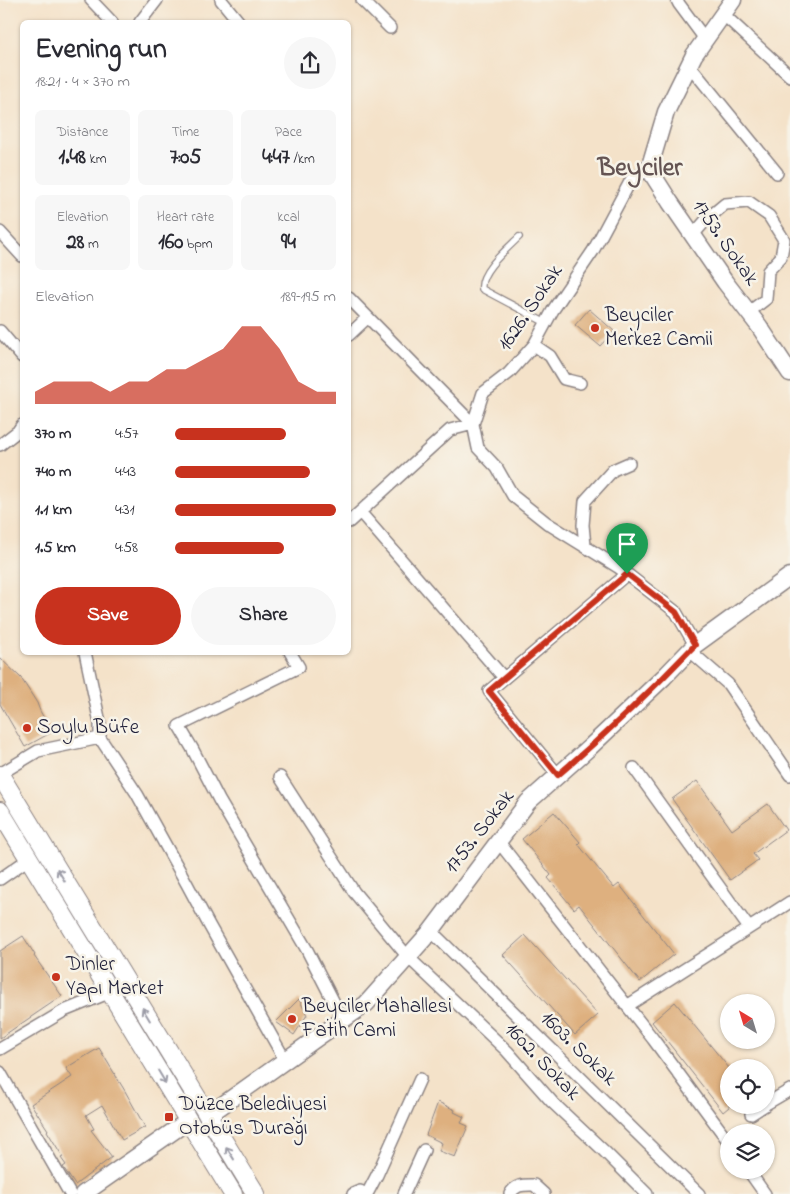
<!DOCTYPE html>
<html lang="en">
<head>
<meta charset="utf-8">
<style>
  body { margin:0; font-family:"Indie Flower",sans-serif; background:#f7f7f7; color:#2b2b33; height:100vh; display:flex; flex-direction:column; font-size:19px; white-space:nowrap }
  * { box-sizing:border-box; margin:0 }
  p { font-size:16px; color:#7c7c81 }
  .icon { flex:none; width:28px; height:28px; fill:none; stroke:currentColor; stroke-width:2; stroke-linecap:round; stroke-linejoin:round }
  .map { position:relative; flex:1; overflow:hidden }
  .sheet { position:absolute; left:20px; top:20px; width:331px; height:635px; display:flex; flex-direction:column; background:#fff; border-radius:8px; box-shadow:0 1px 4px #0004 }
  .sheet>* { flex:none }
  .needle { width:32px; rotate:322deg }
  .buttons { position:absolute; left:720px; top:994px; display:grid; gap:10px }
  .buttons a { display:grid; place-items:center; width:55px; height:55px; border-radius:50%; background:#fff; box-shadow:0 1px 4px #0004; font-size:25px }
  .pin { position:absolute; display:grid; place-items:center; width:42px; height:42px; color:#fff; margin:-51px -21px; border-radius:50% 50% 50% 0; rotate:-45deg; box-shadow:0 0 5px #0007 }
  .pin .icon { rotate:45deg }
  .round { display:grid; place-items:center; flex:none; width:52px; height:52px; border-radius:26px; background:#f7f7f7 }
  .headline { display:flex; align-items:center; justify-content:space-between; height:85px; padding:0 15px }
  h1 { font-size:28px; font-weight:800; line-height:38px }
  .figures { display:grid; grid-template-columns:repeat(3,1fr); gap:8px; height:85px; padding:5px 15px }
  .figures div { display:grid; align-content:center; border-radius:8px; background:#f7f7f7; text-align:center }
  .figures b { font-size:21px; font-weight:800 }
  .figures small { font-size:14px; font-weight:400 }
  .figures p { font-size:14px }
  .chart { height:140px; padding:10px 15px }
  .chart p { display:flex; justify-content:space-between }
  .chart svg { width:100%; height:90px; margin-top:5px; fill:#c8321e; opacity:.7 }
  .primary-button { display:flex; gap:10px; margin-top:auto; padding:10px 15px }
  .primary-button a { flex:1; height:58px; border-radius:30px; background:#c8321e; color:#fff; font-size:20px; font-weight:800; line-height:58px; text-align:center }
  .primary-button a+a { background:#f7f7f7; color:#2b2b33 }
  ul { padding:0 15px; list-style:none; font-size:16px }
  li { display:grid; grid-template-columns:80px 60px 1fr; align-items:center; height:38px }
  li i { height:12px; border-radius:6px; background:#c8321e }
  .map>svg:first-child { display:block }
</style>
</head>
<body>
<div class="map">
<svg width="790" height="1194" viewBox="0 0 790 1194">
  <rect width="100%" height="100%" fill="#f7f3e8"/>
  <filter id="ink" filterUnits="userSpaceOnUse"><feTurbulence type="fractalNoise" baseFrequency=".02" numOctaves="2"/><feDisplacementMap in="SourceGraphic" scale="10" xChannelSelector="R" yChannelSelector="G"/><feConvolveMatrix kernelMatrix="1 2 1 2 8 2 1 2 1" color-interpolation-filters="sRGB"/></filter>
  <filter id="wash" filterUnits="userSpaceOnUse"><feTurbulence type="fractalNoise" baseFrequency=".0096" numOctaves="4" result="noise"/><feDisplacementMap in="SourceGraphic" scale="20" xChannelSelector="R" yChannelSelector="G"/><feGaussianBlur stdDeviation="1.12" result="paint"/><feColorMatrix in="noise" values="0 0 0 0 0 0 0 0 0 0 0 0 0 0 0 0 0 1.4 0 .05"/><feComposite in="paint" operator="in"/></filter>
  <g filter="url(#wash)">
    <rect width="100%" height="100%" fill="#f4e2c9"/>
    <g id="blocks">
      <path fill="#deb07f" d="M589,309L614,331L600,346L575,325Z
        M0,658L21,678L37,703L40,711L52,732L25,747L0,704Z
        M697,781L732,830L768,804L786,830L753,854L758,860L730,880L672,799Z
        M554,812L580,842L578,844L614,888L619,884L674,954L640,982L579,905L574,909L548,878L551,875L522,839Z
        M525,935L598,1015L575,1035L503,955Z
        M23,936L35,955L34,956L62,996L0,1038V951Z
        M299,999L307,1015L294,1035L276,1022Z
        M675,1002L729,1068V1107L723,1112L652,1022Z
        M99,1048L125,1091L145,1127L122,1140L102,1105L86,1115L94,1129L91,1130L112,1157L75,1185L63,1167L66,1165L61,1158L63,1157L47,1131L48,1130L31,1104L72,1077L66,1068Z
        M438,1102L455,1110L454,1112L464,1117L461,1123L468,1126L455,1157L439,1151L442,1143L426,1135Z"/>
    </g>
  </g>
  <g filter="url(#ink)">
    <use href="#blocks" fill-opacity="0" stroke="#8b8282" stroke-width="1"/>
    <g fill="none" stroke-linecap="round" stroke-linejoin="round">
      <g stroke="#8b8282" stroke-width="8">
        <path id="lane" d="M519,237C507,249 479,272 482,289L546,323"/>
      </g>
      <g stroke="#8b8282" stroke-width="14">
        <path id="street" d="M91,0L112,22
          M221,0L239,22
          M362,0L390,28
          M677,0L679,4L705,39
          M723,14L790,76
          M140,22L157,0
          M689,65L777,173
          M649,169L631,180L593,251L553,310L534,345L509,373L483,393L473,424L478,448L497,468L513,496L547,523L618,567L676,612L695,645
          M0,232L22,256
          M693,235L707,219L725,204L749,202L769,216L784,240L781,257L768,271L766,299L749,312
          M349,298L473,424
          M0,331L22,357
          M349,335L367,318
          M534,345L550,356L564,379L580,383
          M0,445L18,431L22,425
          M360,512L504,678
          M349,522L450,430L473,424
          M585,546L583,525L585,501L613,470L629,463
          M690,651L728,684L790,775
          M85,652L100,723V738
          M290,652L299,667L179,726L192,748L219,800L307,950L343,1020
          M634,768L749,928
          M0,774L38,751L100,738L137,794L187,884L209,925L285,1060
          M558,775L489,691L627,574
          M280,777L354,892L408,957L507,1051L552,1102L603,1150L647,1194
          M498,841L653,1039L729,1142
          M0,879L30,858
          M431,931L699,1194
          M627,1006L790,902
          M0,1049L64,1011L111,992
          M0,1072L70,1194
          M766,1104L790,1090
          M751,1114L765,1105
          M748,1170L765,1194
          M353,1194L360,1191L366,1194
          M367,1194L377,1175L420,1079
          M404,1194L424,1150
          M510,1194C516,1184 523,1185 534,1185L544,1194"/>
      </g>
      <g stroke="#8b8282" stroke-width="19">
        <path id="secondary" d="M733,0L694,55L666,112L649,169L670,202L725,282L759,326L790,373
          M207,1116L321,1035L366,1004L431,931L528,802L590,747L664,677L695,645L790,576
          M83,1194L188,1121"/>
      </g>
      <g stroke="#8b8282" stroke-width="20">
        <path id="primary" d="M0,775L256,1194
          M0,811L233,1194"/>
      </g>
      <use href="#lane" stroke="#fff" stroke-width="5.5"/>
      <use href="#street" stroke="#fff" stroke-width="11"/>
      <use href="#secondary" stroke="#fff" stroke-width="16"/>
      <use href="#primary" stroke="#fff" stroke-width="18"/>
    </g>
    <defs><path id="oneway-shaft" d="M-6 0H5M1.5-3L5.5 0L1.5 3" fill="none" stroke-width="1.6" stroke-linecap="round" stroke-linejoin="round" transform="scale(1.25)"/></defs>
    <g stroke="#9c9ca7">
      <use href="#oneway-shaft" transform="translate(61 875) rotate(-121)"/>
      <use href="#oneway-shaft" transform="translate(146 1014) rotate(-121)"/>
      <use href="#oneway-shaft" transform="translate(162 1077) rotate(59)"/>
      <use href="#oneway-shaft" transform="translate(230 1153) rotate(-122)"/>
    </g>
  </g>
  <g fill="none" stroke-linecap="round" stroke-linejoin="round" filter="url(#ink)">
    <g stroke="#fff" stroke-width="10">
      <path id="route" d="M627,574L676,612L695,645C652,690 606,734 558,775L489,691Z"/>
    </g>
    <use href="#route" stroke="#c8321e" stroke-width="6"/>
  </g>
  <g fill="#c8321e" stroke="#f7f3e8" stroke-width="2">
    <circle cx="595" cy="328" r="5"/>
    <circle cx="27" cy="728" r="5"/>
    <circle cx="56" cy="977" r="5"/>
    <circle cx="292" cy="1019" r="5"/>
    <rect x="164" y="1112" width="10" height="10" rx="2.5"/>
  </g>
  <g text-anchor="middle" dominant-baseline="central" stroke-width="5" stroke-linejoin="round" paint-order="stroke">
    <g font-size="21" fill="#22223b" stroke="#f7f3e8">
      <text transform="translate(725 243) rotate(55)">1753. Sokak</text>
      <text transform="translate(531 308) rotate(-56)">1626. Sokak</text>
      <text transform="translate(480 832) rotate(-52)">1753. Sokak</text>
      <text transform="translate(578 1049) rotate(44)">1603. Sokak</text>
      <text transform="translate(542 1062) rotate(46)">1602. Sokak</text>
    </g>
    <g font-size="21" fill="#22223b" stroke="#f7f3e8" text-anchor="start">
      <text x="605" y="316">Beyciler<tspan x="605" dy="24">Merkez Camii</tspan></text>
      <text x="37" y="728">Soylu Büfe</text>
      <text x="66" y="965">Dinler<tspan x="66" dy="24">Yapı Market</tspan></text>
      <text x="302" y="1007">Beyciler Mahallesi<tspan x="302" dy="24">Fatih Cami</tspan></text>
      <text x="179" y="1105">Düzce Belediyesi<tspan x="179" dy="24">Otobüs Durağı</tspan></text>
    </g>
    <g font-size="26" font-weight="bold" fill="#645453" stroke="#f7f3e8">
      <text x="640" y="169">Beyciler</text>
    </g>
  </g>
</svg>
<div class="buttons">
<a><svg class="needle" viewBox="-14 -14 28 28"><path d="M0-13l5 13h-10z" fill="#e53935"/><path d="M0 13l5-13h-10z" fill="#7c7c81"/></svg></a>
<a><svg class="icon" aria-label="locate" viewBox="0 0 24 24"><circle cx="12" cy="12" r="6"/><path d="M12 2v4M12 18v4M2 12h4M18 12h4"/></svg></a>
<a><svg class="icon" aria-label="layers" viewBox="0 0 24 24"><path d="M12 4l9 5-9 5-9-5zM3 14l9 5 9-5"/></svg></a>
</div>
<div class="pin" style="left:627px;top:574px;background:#1e9e55"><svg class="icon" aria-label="arrive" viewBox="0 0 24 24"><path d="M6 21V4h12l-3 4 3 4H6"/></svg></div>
<section class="sheet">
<div class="headline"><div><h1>Evening run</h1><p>18:21 · 4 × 370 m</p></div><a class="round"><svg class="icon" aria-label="share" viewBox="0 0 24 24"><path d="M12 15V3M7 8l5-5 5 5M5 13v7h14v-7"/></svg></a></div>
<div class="figures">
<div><p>Distance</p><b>1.48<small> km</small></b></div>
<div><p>Time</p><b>7:05</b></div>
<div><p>Pace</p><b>4:47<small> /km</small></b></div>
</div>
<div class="figures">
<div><p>Elevation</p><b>28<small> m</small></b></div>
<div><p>Heart rate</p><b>160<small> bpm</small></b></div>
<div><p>kcal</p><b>94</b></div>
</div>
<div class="chart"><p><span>Elevation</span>189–195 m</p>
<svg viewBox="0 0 160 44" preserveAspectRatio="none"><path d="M0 44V38L10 33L20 33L30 33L40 38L50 33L60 33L70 27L80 27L90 22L100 17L110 6L120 6L130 17L140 33L150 38L160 38V44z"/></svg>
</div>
<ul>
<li><b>370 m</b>4:57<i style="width:69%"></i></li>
<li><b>740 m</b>4:43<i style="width:84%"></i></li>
<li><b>1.1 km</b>4:31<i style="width:100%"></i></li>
<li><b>1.5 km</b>4:58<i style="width:68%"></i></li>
</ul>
<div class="primary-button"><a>Save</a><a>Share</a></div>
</section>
</div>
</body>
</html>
